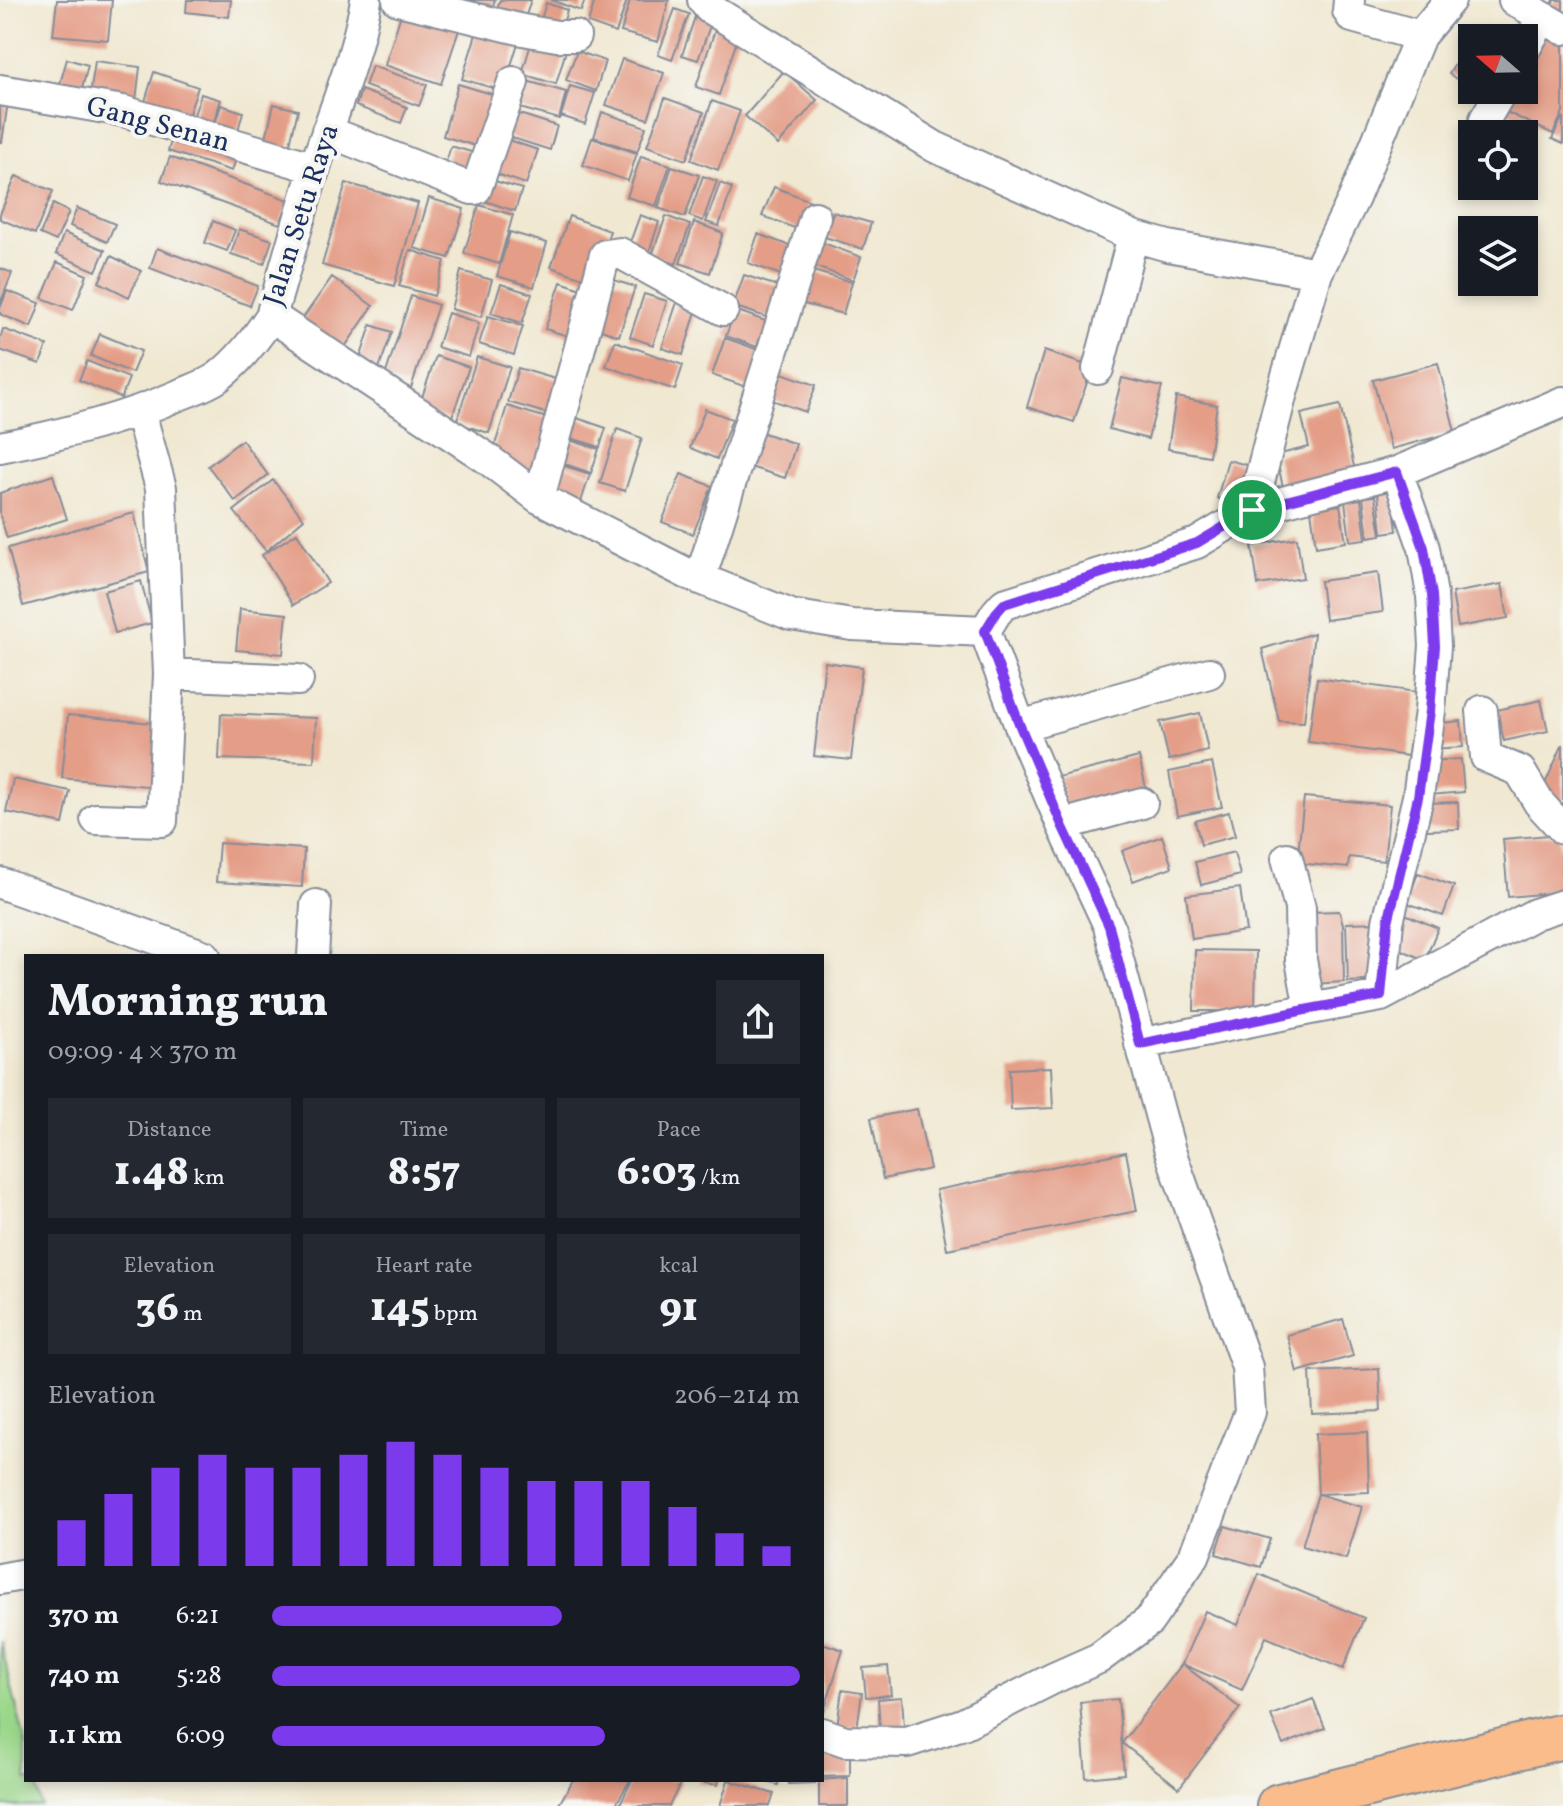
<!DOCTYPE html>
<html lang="en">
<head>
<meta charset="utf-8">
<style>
  body { margin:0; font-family:Vollkorn,serif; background:#242831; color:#f1f3f6; height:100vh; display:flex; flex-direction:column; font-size:30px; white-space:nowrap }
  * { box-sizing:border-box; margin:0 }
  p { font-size:26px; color:#9ea1a6 }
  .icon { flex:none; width:44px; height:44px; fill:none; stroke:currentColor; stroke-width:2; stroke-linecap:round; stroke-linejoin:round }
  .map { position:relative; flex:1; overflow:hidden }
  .panel { position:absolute; left:24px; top:954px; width:800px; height:828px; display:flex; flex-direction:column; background:#171b24; border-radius:0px; box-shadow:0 4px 12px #0003 }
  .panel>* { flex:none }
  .needle { width:52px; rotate:290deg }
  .controls { position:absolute; left:1458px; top:24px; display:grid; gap:16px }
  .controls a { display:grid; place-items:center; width:80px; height:80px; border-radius:0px; background:#171b24; box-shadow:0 4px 12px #0003; font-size:40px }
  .pin { position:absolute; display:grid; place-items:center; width:68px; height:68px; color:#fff; margin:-34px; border:4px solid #fff; border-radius:50%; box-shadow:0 2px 8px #0007 }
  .round { display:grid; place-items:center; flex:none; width:84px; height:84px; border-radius:0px; background:#242831 }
  .overview { display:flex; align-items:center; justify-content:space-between; height:136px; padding:0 24px }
  h1 { font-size:44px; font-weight:800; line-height:60px }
  .stats { display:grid; grid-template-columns:repeat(3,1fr); gap:12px; height:136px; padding:8px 24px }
  .stats div { display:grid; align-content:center; border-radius:0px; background:#242831; text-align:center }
  .stats b { font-size:40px; font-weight:800 }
  .stats small { font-size:22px; font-weight:400 }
  .stats p { font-size:22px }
  .chart { height:224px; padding:16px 24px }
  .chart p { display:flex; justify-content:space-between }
  .chart svg { width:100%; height:144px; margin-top:8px; stroke:#7c3aed; stroke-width:6 }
  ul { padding:0 24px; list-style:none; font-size:26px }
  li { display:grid; grid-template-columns:128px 96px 1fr; align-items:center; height:60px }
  li i { height:20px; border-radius:10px; background:#7c3aed }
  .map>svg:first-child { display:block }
</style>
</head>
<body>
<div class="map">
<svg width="1563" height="1806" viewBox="0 0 1563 1806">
  <rect width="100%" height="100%" fill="#f6f6f2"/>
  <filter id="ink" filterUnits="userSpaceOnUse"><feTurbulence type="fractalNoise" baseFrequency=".0125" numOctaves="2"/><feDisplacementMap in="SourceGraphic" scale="16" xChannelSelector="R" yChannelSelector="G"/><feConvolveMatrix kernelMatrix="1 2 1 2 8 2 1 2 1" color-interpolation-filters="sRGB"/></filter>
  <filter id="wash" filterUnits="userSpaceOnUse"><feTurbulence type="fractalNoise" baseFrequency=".006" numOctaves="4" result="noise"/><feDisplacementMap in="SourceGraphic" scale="32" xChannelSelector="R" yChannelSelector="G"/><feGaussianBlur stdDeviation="1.8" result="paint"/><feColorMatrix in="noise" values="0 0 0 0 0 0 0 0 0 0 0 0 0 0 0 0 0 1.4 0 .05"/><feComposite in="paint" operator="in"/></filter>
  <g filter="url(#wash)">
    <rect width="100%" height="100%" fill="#f0e8d1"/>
    <path fill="#9bd78b" stroke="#5b8374" stroke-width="2" d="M0,1641L26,1745V1780H35L41,1806H0Z"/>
    <g id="blocks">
      <path fill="#e49d87" d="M57,0H112L108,40L53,35Z
        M187,0H231L229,17L186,12Z
        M426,0H495L488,20Z
        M500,0H531L522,27L494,17Z
        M551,0H585L581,11Z
        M595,0H627L616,33L588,23Z
        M630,0H669L658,42L621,32Z
        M1554,0H1563V16L1550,11Z
        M546,3L567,10L560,36L538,30Z
        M698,8L714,14L698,60L682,55Z
        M675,9L689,14L672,60L658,55Z
        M402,11L459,30L441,84L385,65Z
        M717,24L740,31L719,95L696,87Z
        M1539,26L1563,38V112L1553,134L1500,109L1509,90H1524V59Z
        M478,28L519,40L503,91L462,79Z
        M1477,29L1492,38H1472V89L1449,74Z
        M533,37L567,47L556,84L522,74Z
        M577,51L605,61L596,91L566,80Z
        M67,59L88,65L80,97L58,91Z
        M622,59L664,73L648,119L606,105Z
        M95,61L140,67L135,109L89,103Z
        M372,66L427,85L419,106L365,86Z
        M784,71L817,100L778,145L745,116Z
        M154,72L198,87L186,122L143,108Z
        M516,78L566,92L559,119L509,105Z
        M458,84L498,96L482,148L443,136Z
        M570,86L595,93L585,124L561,116Z
        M361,90L407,107L401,123L356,106Z
        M201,94L221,100L211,130L191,124Z
        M665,98L704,112L686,160L647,146Z
        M0,100L8,102L2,142H0Z
        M712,101L740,111L718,170L691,160Z
        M274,104L298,110L288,152L264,146Z
        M221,105L243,112L237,134L214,127Z
        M507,110L557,126L550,150L500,134Z
        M602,112L646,127L637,152L594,137Z
        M1563,116V144L1552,139Z
        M175,128L240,147L232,171L168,151Z
        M502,138L538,150L526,184L491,172Z
        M592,138L637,153L628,181L583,165Z
        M451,146L478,154L471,177L444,168Z
        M641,156L670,165L656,206L627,197Z
        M170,157L289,200L280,224L161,181Z
        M672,166L699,175L685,217L658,208Z
        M16,176L53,191L35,234L0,219V214Z
        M703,176L717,181L703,221L689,216Z
        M488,179L522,189L515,211L482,200Z
        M346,183L418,203L394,286L322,265Z
        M720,183L732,188L719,226L706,222Z
        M774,187L811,201L800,230L762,216Z
        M429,198L464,209L449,258L414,248Z
        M53,204L69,212L56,241L40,234Z
        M479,205L513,215L499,264L464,253Z
        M77,208L115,224L107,242L70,226Z
        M833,212L871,223L863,249L825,237Z
        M640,215L659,222L648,255L628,248Z
        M569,216L610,231L592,281L551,267Z
        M666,216L690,225L676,264L652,255Z
        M213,221L235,230L227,251L205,243Z
        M694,222L723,233L710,273L680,263Z
        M239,229L272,240L264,264L231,254Z
        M510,232L547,243L534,287L497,276Z
        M64,233L105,250L96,271L56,254Z
        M758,234L791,246L781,275L748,263Z
        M818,241L861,257L853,280L810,265Z
        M157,248L258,286L250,306L150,268Z
        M410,250L445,261L434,296L399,286Z
        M111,256L141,271L129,297L99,282Z
        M57,262L87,275L73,310L42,298Z
        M0,268L12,273L0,304Z
        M809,270L852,282L843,314L800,303Z
        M461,271L492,280L481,317L451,309Z
        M744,275L783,288L772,319L733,306Z
        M332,277L373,306L340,354L298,325Z
        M611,279L635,287L619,336L595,328Z
        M561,282L590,292L575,338L545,329Z
        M501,284L532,294L522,323L491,313Z
        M7,291L40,303L31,327L0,314V309Z
        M644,294L667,301L653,345L630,337Z
        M411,296L438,305L411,388L384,379Z
        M677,302L697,308L683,355L662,348Z
        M735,310L771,323L763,349L726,336Z
        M448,313L479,323L469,357L437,347Z
        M488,316L523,326L514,355L479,344Z
        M371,325L392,332L378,371L358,365Z
        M3,329L47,345L40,364L0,350V339Z
        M100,334L141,351L132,373L91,356Z
        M725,338L762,351L749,388L712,375Z
        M615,341L683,365L675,390L606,366Z
        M1044,351L1092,367L1074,422L1027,407Z
        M436,356L469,367L451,420L418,409Z
        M477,357L510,367L489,433L456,423Z
        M87,361L129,378L121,398L79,380Z
        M1438,363L1455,432L1391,449L1373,380Z
        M518,368L562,381L552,415L508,402Z
        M779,372L816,385L806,412L769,399Z
        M1122,378L1162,387L1148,439L1109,429Z
        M1176,397L1217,405L1209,456L1168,449Z
        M1340,405L1356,475L1284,492L1276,455L1309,447L1301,414Z
        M507,406L550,419L534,471L491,458Z
        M705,409L732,419L717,459L690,448Z
        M571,416L606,428L600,447L564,436Z
        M617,429L642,438L625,491L600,483Z
        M758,431L796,444L785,478L747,466Z
        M563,438L599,449L591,473L556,461Z
        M242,440L268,475L235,501L208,466Z
        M1228,460L1258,468L1247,507L1217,498Z
        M555,463L590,474L581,502L546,491Z
        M681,474L712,486L693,534L662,522Z
        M53,475L67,519L7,538L0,516V493Z
        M273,480L304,519L266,551L234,511Z
        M1392,491L1397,531L1382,533L1378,493Z
        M1375,496L1381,535L1368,537L1363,497Z
        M1361,499L1366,539L1350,541L1345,501Z
        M1340,505L1346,542L1316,547L1311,510Z
        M134,513L149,572L23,606L8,548Z
        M297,533L328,583L293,605L262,555Z
        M1297,538L1303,578L1258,585L1252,545Z
        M1378,573L1383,612L1325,620L1320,581Z
        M141,581L152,623L115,633L104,591Z
        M1502,584L1508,618L1458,627L1452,593Z
        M240,609L287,614L283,654L236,650Z
        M1314,633L1304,722L1279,721L1262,649Z
        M825,662L862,667L851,760L814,756Z
        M1317,678L1417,692L1408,756L1308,742Z
        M1541,700L1548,731L1504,741L1497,710Z
        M1200,713L1208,751L1169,760L1160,722Z
        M221,714L316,718L314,762L219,759Z
        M68,715L163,724L156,787L62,778Z
        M1461,721L1463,747L1431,749L1430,724Z
        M1563,744V805L1540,795Z
        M1139,757L1146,788L1066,809L1058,777Z
        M1461,759L1464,792L1430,795L1427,761Z
        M1212,763L1222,807L1177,816L1169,772Z
        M13,779L70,791L63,824L6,812Z
        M1304,797L1390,805L1384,861L1349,857L1348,868L1297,863Z
        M1458,802L1459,829L1427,830L1426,803Z
        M1229,812L1235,836L1201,845L1195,821Z
        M1560,834L1563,892L1508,897L1503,839Z
        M1162,836L1172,867L1133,881L1122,851Z
        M219,843L304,849L302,887L216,882Z
        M1234,852L1240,875L1201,885L1195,862Z
        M1418,873L1454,886L1443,916L1407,903Z
        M1240,888L1246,931L1192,939L1186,895Z
        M1339,911L1343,924L1344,982L1312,984L1309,912Z
        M1405,914L1438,928L1425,960L1392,946Z
        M1380,922L1381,980L1348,982L1346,923Z
        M1195,950L1256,951L1255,1011H1194Z
        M1051,1067L1053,1108L1011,1110L1009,1069Z
        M917,1109L930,1169L883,1179L871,1118Z
        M1126,1152L1137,1211L947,1249L936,1190Z
        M1343,1319L1353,1356L1297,1372L1287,1335Z
        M1379,1369L1381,1411L1312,1414L1310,1372Z
        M1367,1432L1369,1492L1318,1494L1362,1507L1346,1559L1302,1546L1318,1494L1315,1434Z
        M1225,1526L1270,1539L1261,1567L1216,1554Z
        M1259,1574L1364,1618L1343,1669L1266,1637L1242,1690L1182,1664L1240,1708L1179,1788L1122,1743L1182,1664L1205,1611L1238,1625Z
        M822,1643L843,1650L824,1711L822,1710Z
        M888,1666L891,1695L866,1697L863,1668Z
        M842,1690L862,1693L857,1729L837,1726Z
        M902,1697L904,1727L880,1729L878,1699Z
        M1118,1699L1124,1774L1086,1778L1080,1702Z
        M1313,1699L1325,1728L1283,1745L1271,1715Z
        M850,1747V1776L822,1777V1748Z
        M848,1778V1806H819V1780Z
        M573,1780H630L615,1806H558Z
        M632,1780H678L681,1782L669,1806H619Z
        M697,1780H719L718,1785L697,1782Z
        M728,1780L774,1794L770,1806H720Z
        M759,1780H779L778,1785Z
        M789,1780H815V1783L789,1784Z"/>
    </g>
  </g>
  <g filter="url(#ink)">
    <use href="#blocks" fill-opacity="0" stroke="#868c98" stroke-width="2"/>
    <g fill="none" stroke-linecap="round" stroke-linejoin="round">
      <g stroke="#868c98" stroke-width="34">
        <path id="minor" d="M398,0L523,30L557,36H575
          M703,0L709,8L935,147L1133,236L1168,246L1317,273
          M1349,0L1348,11L1352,17L1420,36
          M1514,0L1563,29
          M1524,50L1543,17
          M0,90L123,111L315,168
          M1485,119L1502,90
          M327,131L472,189H476L513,82
          M271,316L485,457L539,498L686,573L791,615L852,625L985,631
          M1098,369L1133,236
          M0,447C62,435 121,420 179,395C191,390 207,385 218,377C240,360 256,339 271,316C287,263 301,210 318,158C336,105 357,55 366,0
          M539,498L605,255L620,253L723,310
          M1252,510L1281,396L1317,273L1354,198L1420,36L1450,0
          M700,579L815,217
          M985,631L996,613L1004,604L1197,543L1252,510L1397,472L1563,402
          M169,674L298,680
          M1482,711L1486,757L1520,771L1539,803L1563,829
          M1020,726L1209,673
          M96,819L162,821L169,674L161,488L140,412
          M1062,825L1142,803
          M1287,858L1300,908L1301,960L1310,1009
          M0,883L205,956
          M313,956L316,905
          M1381,996L1388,922L1418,797L1430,711L1435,646L1432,595L1424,548L1397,472
          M1140,1044L1310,1009L1381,996L1535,914L1563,905
          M0,1579L26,1574
          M822,1733L845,1741L907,1742L963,1724L1054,1678L1099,1658L1149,1621L1194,1556L1250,1412L1247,1367L1170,1151L1109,926L1062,825L1020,726L985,631"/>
      </g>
      <g stroke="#868c98" stroke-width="48">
        <path id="highway" d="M1279,1806L1563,1736"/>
      </g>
      <use href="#minor" stroke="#fff" stroke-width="30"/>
      <use href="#highway" stroke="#f9bc8a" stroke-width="44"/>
    </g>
  </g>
  <g fill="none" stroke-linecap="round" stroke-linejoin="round" filter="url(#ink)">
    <g stroke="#fff" stroke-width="16">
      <path id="route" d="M1397,472L1424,548L1432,595L1435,646L1430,711L1418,797L1388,922L1381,996L1310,1009L1140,1044L1109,926L1062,825L1020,726L985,631L996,613L1004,604L1197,543L1252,510Z"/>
    </g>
    <use href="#route" stroke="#7c3aed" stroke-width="10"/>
  </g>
  <g text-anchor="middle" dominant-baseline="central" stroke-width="8" stroke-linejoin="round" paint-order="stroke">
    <g font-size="28" fill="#1b2f5e" stroke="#f6f6f2">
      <text transform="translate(158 125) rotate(15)">Gang Senan</text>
      <text transform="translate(302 215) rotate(-72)">Jalan Setu Raya</text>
    </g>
  </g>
</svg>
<div class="controls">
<a><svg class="needle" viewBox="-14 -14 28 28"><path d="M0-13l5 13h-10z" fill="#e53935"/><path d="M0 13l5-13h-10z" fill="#9ea1a6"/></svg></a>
<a><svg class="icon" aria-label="locate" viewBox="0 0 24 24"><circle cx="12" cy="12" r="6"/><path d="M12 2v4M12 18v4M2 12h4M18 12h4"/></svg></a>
<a><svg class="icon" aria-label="layers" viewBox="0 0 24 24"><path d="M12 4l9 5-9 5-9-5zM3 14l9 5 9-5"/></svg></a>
</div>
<div class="pin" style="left:1252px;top:510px;background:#1e9e55"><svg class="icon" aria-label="arrive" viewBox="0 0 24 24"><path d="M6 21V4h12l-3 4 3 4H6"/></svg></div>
<section class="panel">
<div class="overview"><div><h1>Morning run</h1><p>09:09 · 4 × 370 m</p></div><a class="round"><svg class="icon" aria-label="share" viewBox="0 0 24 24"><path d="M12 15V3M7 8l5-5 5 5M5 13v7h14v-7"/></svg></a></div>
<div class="stats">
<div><p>Distance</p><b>1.48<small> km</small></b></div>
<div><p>Time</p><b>8:57</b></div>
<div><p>Pace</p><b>6:03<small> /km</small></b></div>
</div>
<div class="stats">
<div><p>Elevation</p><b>36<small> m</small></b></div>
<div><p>Heart rate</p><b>145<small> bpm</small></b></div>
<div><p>kcal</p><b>91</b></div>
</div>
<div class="chart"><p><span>Elevation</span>206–214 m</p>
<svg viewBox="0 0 160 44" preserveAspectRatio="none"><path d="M5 44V30M15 44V22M25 44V14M35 44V10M45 44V14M55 44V14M65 44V10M75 44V6M85 44V10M95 44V14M105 44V18M115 44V18M125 44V18M135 44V26M145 44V34M155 44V38"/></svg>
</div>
<ul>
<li><b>370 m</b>6:21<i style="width:55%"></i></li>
<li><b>740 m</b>5:28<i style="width:100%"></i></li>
<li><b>1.1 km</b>6:09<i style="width:63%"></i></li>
</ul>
</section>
</div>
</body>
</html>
